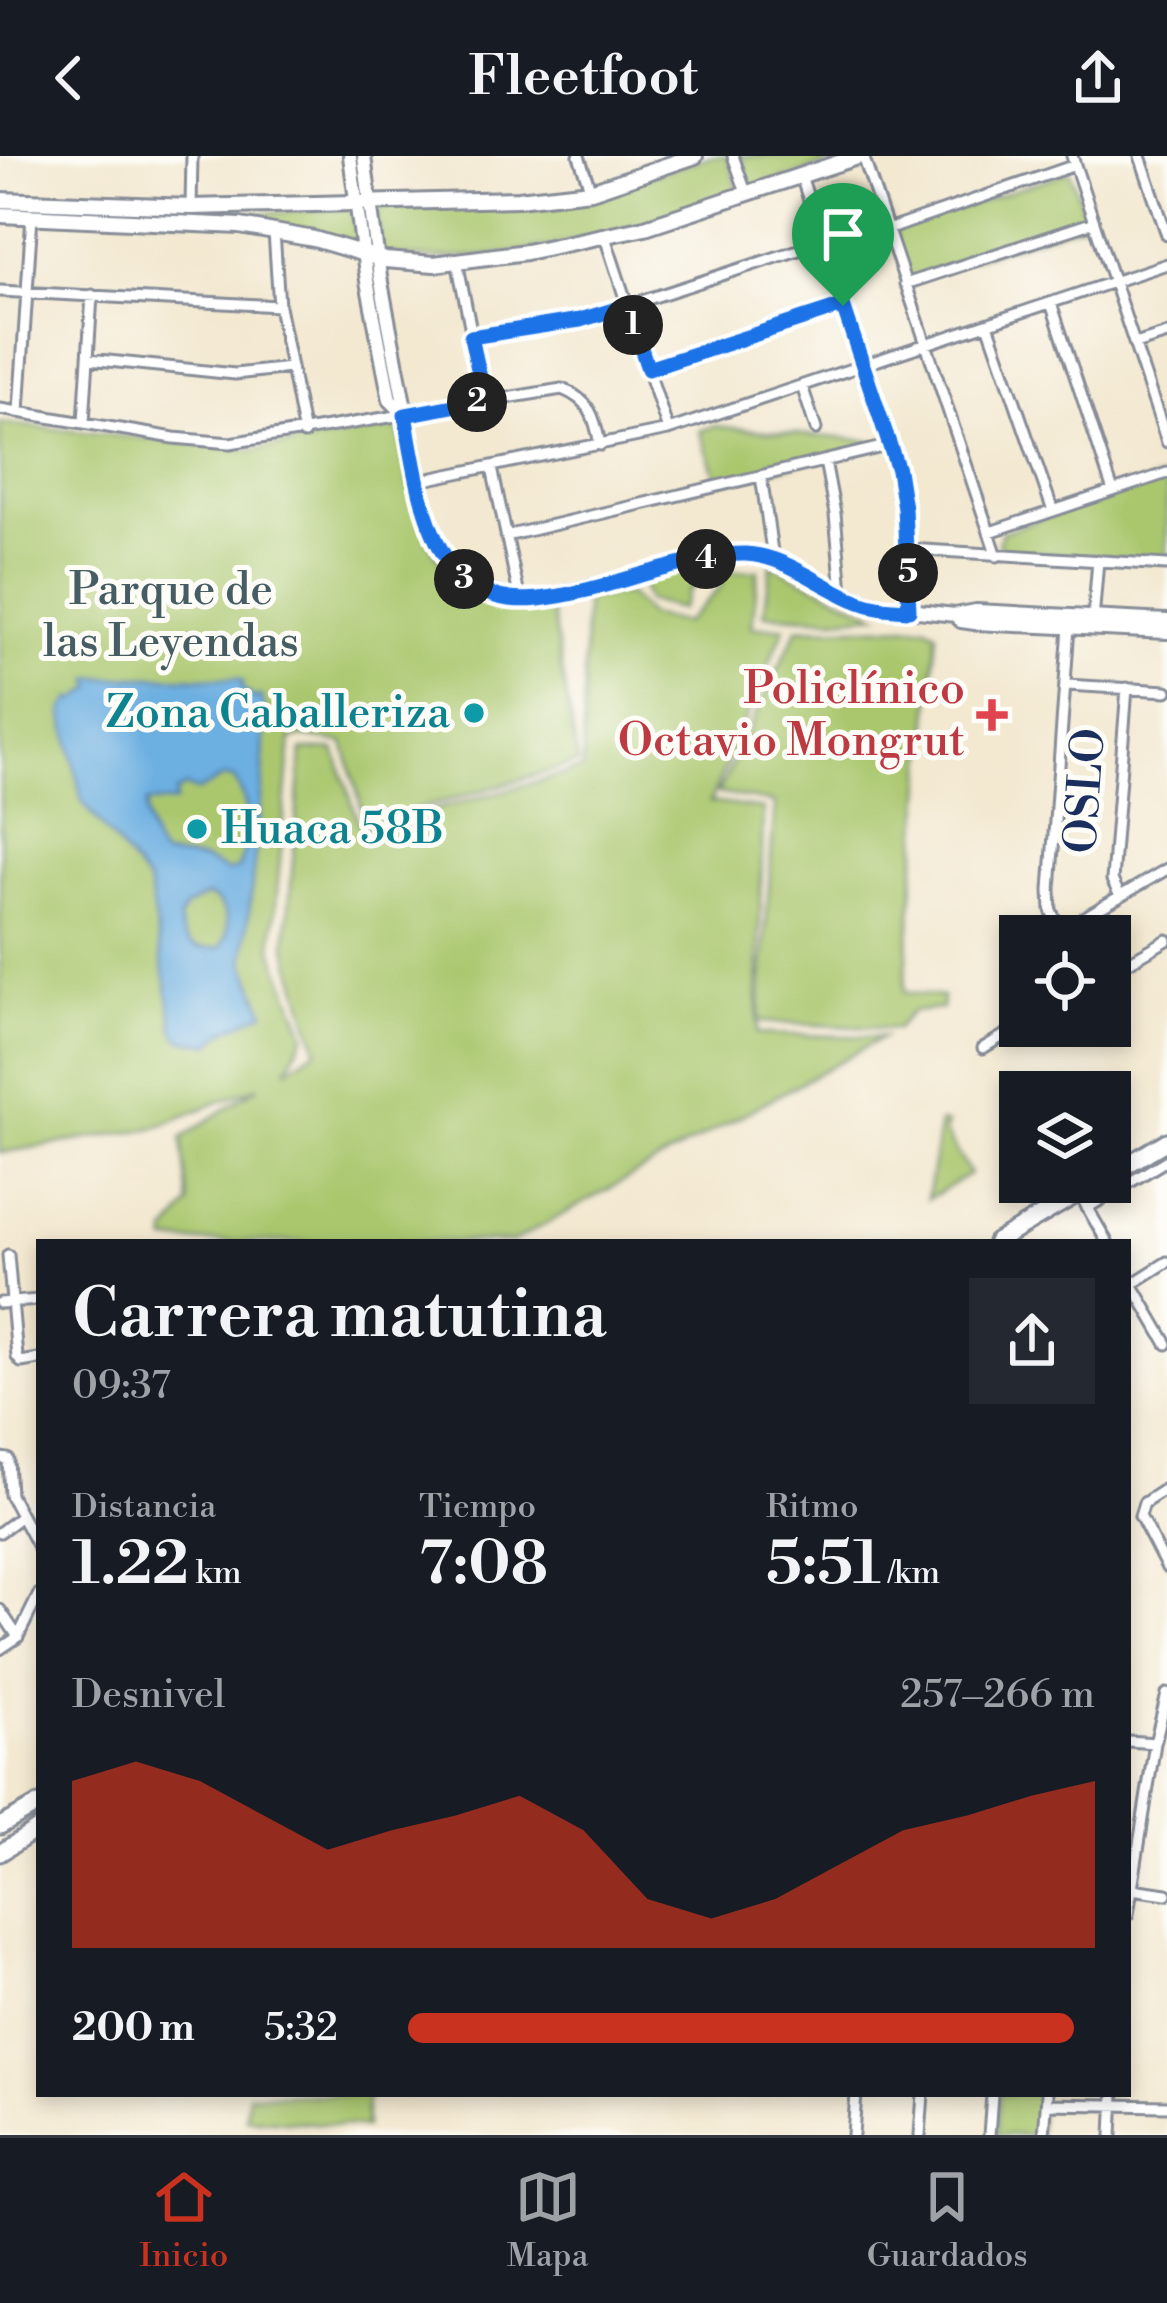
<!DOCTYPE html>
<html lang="es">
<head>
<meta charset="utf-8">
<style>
  body { margin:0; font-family:"Libre Bodoni",serif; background:#242831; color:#f1f3f6; height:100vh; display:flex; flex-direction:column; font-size:45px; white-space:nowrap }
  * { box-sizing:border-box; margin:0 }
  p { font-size:39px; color:#9ea1a6 }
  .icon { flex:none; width:66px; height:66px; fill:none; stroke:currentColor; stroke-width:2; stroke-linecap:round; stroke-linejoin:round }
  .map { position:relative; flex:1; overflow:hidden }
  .drawer { position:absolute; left:36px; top:1083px; width:1095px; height:858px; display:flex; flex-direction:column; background:#171b24; border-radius:0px; box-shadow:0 6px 18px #0003 }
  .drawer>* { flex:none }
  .controls { position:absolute; left:999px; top:759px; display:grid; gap:24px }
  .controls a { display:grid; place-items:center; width:132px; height:132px; border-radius:0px; background:#171b24; box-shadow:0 6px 18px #0003; font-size:60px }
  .pin { position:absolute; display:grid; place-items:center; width:102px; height:102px; color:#fff; margin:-123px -51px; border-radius:50% 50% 50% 0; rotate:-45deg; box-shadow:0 0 12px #0007 }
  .pin .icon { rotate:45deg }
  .km { position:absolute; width:60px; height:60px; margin:-30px; border-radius:50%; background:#222; color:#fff; font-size:33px; line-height:60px; text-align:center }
  .round { display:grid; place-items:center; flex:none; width:126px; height:126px; border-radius:0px; background:#242831 }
  .overview { display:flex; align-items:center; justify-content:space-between; height:204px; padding:0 36px }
  h1 { font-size:66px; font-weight:600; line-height:90px }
  .figures { display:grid; grid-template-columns:repeat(3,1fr); gap:18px; height:204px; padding:12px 36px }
  .figures div { display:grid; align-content:center }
  .figures b { font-size:60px; font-weight:600 }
  .figures small { font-size:33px; font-weight:400 }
  .figures p { font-size:33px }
  .chart { height:336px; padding:24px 36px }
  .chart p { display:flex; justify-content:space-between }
  .chart svg { width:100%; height:216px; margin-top:12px; fill:#c8321e; opacity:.7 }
  ul { padding:0 36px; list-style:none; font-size:39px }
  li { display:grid; grid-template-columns:192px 144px 1fr; align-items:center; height:90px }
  li i { height:30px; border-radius:15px; background:#c8321e }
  header { display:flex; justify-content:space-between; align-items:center; height:156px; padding:0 36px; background:#171b24; font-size:54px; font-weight:600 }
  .tab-bar { display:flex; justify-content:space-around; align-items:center; height:168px; border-top:3px solid #363941; background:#171b24; font-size:33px; color:#9ea1a6 }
  .tab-bar a { display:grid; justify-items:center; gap:6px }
  .tab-bar .selected { color:#c8321e }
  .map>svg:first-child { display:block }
</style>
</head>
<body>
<header><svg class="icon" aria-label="back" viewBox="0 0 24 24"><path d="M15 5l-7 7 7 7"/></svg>Fleetfoot<svg class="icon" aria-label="share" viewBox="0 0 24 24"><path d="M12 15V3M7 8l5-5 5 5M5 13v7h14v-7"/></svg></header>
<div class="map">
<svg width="1167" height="1979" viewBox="0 0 1167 1979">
  <rect width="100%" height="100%" fill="#fdfcf7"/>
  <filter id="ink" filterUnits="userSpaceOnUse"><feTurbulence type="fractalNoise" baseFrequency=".00833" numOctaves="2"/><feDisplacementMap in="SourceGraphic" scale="24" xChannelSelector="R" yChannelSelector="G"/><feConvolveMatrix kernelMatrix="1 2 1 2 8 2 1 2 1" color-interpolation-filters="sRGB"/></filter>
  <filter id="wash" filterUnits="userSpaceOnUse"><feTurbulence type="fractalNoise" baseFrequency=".004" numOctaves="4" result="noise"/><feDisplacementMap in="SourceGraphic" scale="48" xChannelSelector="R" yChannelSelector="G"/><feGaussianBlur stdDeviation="2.7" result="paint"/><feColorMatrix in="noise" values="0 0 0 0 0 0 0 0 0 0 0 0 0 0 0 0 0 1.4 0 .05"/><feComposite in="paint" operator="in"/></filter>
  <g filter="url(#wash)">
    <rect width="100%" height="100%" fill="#f3e8d0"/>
    <path fill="#aac76e" stroke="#627b66" stroke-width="3" d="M711,0H728L739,38C627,73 499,116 381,98L376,51L585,41Z
      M740,0H851L751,34Z
      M1070,15L1087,66L907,123L893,75Z
      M0,48L242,58L352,52L358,89L253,64L0,56Z
      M0,267L253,294L398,272C413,339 422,431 503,447C517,450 535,448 550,447L578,607L366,668L344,587L304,581L291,583L272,792L305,878L286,914L317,893L286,789L302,594H335L361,674L583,613L585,443L627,437L648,459L685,467L721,431L725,416L758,414L752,471H785L710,646L763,653L757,878L883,881L513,1086H167V1078L189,1049L182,982L259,930L154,972L0,997Z
      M714,270L870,285L873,290L718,326L700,275Z
      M1167,320V406L1004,395L998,387L1002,376Z
      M709,402L708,423L689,434L681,453L647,445L639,419Z
      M771,409L877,458L835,462L764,458Z
      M927,470L937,477L904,836L943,841L942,853L911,856L896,873L759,866L775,647L718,637L798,472Z
      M940,967L947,968L945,977L970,1018L927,1043Z
      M248,1938H367L365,1971L246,1962Z
      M999,1938H1041L1038,1979H996Z"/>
    <path fill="#6cafe1" stroke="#446fa0" stroke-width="3" fill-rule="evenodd" d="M155,521L239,523L243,526L241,532L255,543L260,540L264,551L263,622L244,805L265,856L225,875L211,888L181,884L175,876L148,727L82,645L63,555L72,542L75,545L94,531L90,524L94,522ZM224,621L234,623C253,651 250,682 238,713L227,715L204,704L162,700C153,688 143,661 147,647L175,646L176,636L185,631L198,635ZM206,740C228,746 233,774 221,791C195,796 181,788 179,762L186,751Z"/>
  </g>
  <g filter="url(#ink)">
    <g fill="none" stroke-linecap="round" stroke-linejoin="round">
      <g stroke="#878c97" stroke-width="15">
        <path id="minor" d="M579,0L591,35
          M733,0L747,39
          M863,0L997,400
          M1072,0L1167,286
          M1140,0L1167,79
          M801,20L898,314L908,393L909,454
          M191,51L192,0
          M887,74L1075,9
          M274,76L279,150L304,278
          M605,81L668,274
          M457,105L485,244
          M905,128L1094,66
          M0,135L279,150
          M1051,147L1113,335
          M988,168L1053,355
          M471,181L580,165L823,86
          M1135,188L1167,178
          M89,203L235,218L290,212
          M648,213L843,150
          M802,230L816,273
          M0,253L174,282L230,287L562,233C590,244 595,261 600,289
          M19,255L32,60
          M84,266L92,139
          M825,305L835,358L842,436
          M492,312L520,444
          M761,320L773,402
          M419,325L668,274L1167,108
          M990,376L1167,317
          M506,380L891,289
          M908,393L1167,409
          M1093,465L1098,404
          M1067,529L1167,535
          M1120,740L1112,724L1127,532
          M1052,780L1167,713
          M1062,780L1051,754L1050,734L1069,471
          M1009,806L1020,800
          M1110,817L1167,784
          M983,892L1020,870
          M1079,1037L1107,1086
          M1087,1052L1167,1004
          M8,1099L17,1201L21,1206L39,1203
          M1128,1121L1167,1188
          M1132,1128L1167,1106
          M0,1147L39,1144
          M0,1302L8,1303L10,1339L39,1393
          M1167,1332L1144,1347L1140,1360L1167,1412
          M0,1376L20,1361
          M0,1454L18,1481
          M0,1493L18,1481L39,1438
          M1128,1585L1155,1587
          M1131,1733L1167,1738
          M1128,1758L1155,1587L1167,1538
          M1047,1948L1167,1950
          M853,1979L856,1938
          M920,1979L923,1938
          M989,1979L992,1938
          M1044,1979L1047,1938
          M1112,1979L1114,1938"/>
      </g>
      <g stroke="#878c97" stroke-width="18">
        <path id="tertiary" d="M350,0L367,125L390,244L405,259
          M364,0L380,121L423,347L441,397L467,426L507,442L540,443L721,399L753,398L782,406L872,450L955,459L976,455L1167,465
          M955,459L961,465L975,467L1167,476"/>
      </g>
      <g stroke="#878c97" stroke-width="20">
        <path id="secondary" d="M0,44L191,51L518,43L591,35L695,0
          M0,59L240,70L314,83L385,104L434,108L526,96L645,71L860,0"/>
      </g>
      <g stroke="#878c97" stroke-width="21">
        <path id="primary" d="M1110,1019L1167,985
          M996,1086L1098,1026
          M0,1670L39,1648
          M0,1697L39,1672"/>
      </g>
      <use href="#minor" stroke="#fff" stroke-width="9"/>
      <use href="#tertiary" stroke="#fff" stroke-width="12"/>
      <use href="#secondary" stroke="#fff" stroke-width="14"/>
      <use href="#primary" stroke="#fff" stroke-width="15"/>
    </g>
  </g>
  <g fill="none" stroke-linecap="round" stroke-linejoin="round" filter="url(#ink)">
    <g stroke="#fff" stroke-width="24">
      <path id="route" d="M627,150L648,213L843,150L898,314L904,352L909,454C890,453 872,452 855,444C818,429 786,400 746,398C715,397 685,408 655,415C617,425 578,439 539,443C429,455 420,337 405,259L485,244L471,181L580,164Z"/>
    </g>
    <use href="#route" stroke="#1a73e8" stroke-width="15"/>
  </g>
  <g fill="#0f9aa8" stroke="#fdfcf7" stroke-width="4.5">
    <circle cx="474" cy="557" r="12"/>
    <circle cx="197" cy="673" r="12"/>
  </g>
  <path fill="#e0444e" stroke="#fdfcf7" stroke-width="4.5" d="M986 541h12v12h12v12h-12v12h-12v-12h-12v-12h12z"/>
  <g text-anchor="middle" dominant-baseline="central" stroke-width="10" stroke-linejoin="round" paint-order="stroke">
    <g font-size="45" fill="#465d63" stroke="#fdfcf7">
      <text x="171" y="434">Parque de<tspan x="171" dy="52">las Leyendas</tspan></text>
    </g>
    <g font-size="45" fill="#be3a42" stroke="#fdfcf7" text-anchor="end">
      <text x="965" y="533">Policlínico<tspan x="965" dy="52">Octavio Mongrut</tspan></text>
    </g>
    <g font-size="45" fill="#0d838f" stroke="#fdfcf7" text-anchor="end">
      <text x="450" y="557">Zona Caballeriza</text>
      <text x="221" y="673" text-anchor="start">Huaca 58B</text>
    </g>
    <g font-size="45" fill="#1b2f5e" stroke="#fdfcf7">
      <text transform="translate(1086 635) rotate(-86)">OSLO</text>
    </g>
  </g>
</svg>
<div class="controls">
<a><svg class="icon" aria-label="locate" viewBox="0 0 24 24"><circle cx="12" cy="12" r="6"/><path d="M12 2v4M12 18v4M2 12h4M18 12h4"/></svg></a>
<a><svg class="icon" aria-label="layers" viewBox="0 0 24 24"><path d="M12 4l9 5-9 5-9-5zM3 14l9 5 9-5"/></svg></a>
</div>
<div class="pin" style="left:843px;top:150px;background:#1e9e55"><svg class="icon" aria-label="arrive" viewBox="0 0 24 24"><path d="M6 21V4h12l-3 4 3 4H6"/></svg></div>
<b class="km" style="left:633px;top:169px">1</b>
<b class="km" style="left:477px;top:246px">2</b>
<b class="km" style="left:464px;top:423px">3</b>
<b class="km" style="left:706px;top:403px">4</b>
<b class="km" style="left:908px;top:417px">5</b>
<section class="drawer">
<div class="overview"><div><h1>Carrera matutina</h1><p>09:37</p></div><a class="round"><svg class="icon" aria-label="share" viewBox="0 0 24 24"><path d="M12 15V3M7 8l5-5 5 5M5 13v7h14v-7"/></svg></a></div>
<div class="figures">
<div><p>Distancia</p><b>1.22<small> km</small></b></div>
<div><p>Tiempo</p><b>7:08</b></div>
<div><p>Ritmo</p><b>5:51<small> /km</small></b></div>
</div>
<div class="chart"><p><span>Desnivel</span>257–266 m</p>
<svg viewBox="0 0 160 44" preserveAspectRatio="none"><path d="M0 44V10L10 6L20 10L30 17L40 24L50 20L60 17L70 13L80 20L90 34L100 38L110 34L120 27L130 20L140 17L150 13L160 10V44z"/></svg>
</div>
<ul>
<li><b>200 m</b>5:32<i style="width:97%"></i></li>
</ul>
</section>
</div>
<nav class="tab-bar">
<a class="selected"><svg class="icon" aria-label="home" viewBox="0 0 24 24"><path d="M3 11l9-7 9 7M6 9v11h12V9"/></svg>Inicio</a>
<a><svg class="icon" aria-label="map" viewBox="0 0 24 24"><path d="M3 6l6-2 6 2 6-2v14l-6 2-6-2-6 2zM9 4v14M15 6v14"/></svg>Mapa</a>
<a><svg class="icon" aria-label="saved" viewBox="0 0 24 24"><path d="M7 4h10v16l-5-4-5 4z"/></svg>Guardados</a>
</nav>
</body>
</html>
